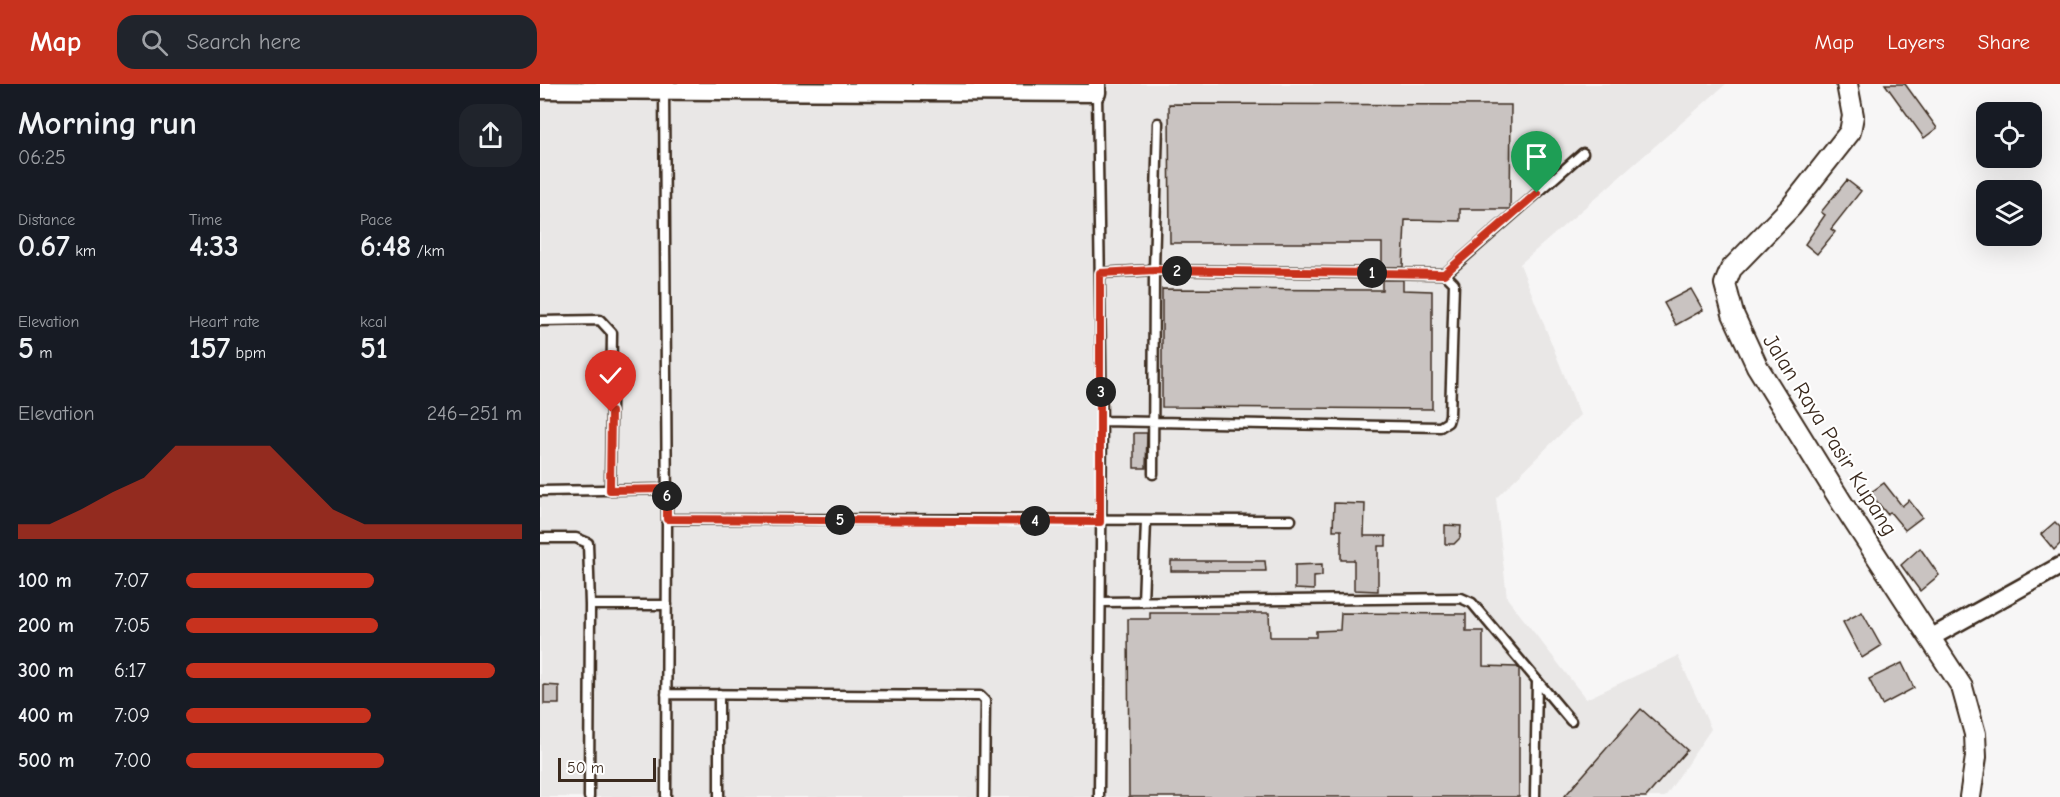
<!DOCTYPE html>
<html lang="en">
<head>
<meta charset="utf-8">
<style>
  body { margin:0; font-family:"Comic Neue",sans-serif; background:#20242c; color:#f1f3f6; height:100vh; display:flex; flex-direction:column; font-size:22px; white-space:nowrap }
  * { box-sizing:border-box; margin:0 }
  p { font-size:20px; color:#9ea1a6 }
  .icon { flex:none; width:33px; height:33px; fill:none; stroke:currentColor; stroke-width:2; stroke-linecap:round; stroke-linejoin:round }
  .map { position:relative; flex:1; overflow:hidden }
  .details { display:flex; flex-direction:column; background:#171b24; width:540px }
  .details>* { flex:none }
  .controls { position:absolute; left:1436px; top:18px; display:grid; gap:12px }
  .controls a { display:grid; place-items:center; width:66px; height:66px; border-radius:12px; background:#171b24; box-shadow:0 6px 24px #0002; font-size:30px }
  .scale { position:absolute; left:18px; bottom:15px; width:98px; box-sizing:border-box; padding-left:6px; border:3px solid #3b2a1e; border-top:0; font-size:16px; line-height:21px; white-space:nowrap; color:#3b2a1e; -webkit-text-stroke:4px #fff; paint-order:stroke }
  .pin { position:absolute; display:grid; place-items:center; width:51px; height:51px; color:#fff; margin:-62px -26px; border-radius:50% 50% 50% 0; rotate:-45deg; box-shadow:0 0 6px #0007 }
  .pin .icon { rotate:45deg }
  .km { position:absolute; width:30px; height:30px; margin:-15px; border-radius:50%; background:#222; color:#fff; font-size:16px; line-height:30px; text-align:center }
  .round { display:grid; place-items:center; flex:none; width:63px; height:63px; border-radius:18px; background:#20242c }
  .summary { display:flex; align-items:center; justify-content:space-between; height:102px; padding:0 18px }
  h1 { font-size:33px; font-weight:700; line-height:45px }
  .metrics { display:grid; grid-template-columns:repeat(3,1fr); gap:9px; height:102px; padding:6px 18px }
  .metrics div { display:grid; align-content:center }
  .metrics b { font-size:30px; font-weight:700 }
  .metrics small { font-size:16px; font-weight:400 }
  .metrics p { font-size:16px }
  .chart { height:168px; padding:12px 18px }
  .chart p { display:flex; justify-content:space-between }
  .chart svg { width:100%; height:108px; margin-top:6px; fill:#c8321e; opacity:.7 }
  ul { padding:0 18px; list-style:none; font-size:20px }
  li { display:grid; grid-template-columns:96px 72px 1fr; align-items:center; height:45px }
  li i { height:15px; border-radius:8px; background:#c8321e }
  header { display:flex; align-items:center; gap:36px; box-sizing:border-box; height:84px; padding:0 30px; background:#c8321e; color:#fff }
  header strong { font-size:28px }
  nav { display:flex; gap:33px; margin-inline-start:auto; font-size:21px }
  .search { width:420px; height:54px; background:#20242c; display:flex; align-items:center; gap:15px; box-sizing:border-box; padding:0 21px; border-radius:18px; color:#9ea1a6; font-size:22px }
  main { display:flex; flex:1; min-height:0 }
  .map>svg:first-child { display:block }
</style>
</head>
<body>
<header>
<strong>Map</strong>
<div class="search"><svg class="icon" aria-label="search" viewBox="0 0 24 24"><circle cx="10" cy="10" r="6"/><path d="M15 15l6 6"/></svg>Search here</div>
<nav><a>Map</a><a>Layers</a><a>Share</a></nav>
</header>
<main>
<section class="details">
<div class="summary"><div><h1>Morning run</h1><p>06:25</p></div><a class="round"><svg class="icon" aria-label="share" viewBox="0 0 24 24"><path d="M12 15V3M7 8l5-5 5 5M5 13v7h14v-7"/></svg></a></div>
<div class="metrics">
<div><p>Distance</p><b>0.67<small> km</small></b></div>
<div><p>Time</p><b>4:33</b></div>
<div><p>Pace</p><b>6:48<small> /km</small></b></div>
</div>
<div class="metrics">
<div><p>Elevation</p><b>5<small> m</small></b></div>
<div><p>Heart rate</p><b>157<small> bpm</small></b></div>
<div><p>kcal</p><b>51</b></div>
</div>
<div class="chart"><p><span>Elevation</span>246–251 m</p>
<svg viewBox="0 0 160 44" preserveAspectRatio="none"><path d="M0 44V38L10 38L20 32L30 25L40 19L50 6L60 6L70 6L80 6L90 19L100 32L110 38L120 38L130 38L140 38L150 38L160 38V44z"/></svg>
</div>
<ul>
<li><b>100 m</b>7:07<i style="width:56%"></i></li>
<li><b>200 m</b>7:05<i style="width:57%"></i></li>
<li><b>300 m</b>6:17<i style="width:92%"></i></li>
<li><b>400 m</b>7:09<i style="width:55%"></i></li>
<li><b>500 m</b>7:00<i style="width:59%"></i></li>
</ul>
</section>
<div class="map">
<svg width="1520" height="713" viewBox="0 0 1520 713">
  <rect width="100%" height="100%" fill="#f7f6f6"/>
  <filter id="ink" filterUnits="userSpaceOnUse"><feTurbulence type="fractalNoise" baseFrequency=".0167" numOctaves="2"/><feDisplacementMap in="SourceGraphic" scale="12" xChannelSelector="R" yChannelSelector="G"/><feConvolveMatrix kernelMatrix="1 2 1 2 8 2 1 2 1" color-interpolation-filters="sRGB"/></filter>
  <g filter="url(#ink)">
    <path fill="#e9e7e6" d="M0,0H1186L980,180L1040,331L956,414L967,514L1046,615L1138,572L1171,645L1125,713H0Z"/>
    <path fill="#c9c3c1" stroke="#3b2a1e" stroke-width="1.5" d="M1345,0H1365L1397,44L1384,54Z
      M629,20L971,21L970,125H920V137L865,136L863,183H842V159H630Z
      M1307,96L1321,107L1291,145L1295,148L1277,170L1265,160L1285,131L1281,128Z
      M842,196H863V206L892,207V325L622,323V205L842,206Z
      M1151,205L1163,226L1136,241L1124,219Z
      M594,349H607L606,384H594Z
      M1344,399L1362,422L1369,416L1382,433L1365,446L1350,428L1347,430L1330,409Z
      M794,419L825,420L824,452H846V462H838V507L814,506V476H801V446H793Z
      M1515,438L1520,443V460L1514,466L1501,450Z
      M905,441L921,442L920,454L914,460H905Z
      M1380,464L1399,491L1380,507L1361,481Z
      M631,477H725L726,487H631Z
      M782,480V492L774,493V506L755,505V481Z
      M1322,528L1341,562L1322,574L1303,538Z
      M610,529H729L730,553H776V547L800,546L801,529L926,530V547H943V582L977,583L979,585V713H589L588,535H610Z
      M1362,579L1374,604L1342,621L1329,595Z
      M4,601L19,602V620H4Z
      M1101,625L1147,666L1106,713H1024Z"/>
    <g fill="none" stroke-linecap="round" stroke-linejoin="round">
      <g stroke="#3b2a1e" stroke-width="13">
        <path id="service" d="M124,5L127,435L126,713
          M557,9L562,337L559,713
          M560,189L614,186L905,190L1043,69
          M0,237L60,236L72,249L70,406
          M562,337L900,343L908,338L910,331L914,199L905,190
          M613,390L614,186L618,39
          M0,407L127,405
          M127,435L751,436
          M0,454H36L48,459L50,521
          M562,518L921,514L932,519L1031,637
          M603,518L606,437
          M126,610L440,612L445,617L444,713
          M179,610V713
          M49,713L50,521H127
          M995,713L997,597"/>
      </g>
      <g stroke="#3b2a1e" stroke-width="21">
        <path id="minor" d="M0,6L557,9V0
          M1392,553L1520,482"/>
      </g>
      <g stroke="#3b2a1e" stroke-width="24">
        <path id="tertiary" d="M1307,0L1313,32L1310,48L1251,123L1191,185L1185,200L1193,230L1217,282L1302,419L1422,603L1435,650L1436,673L1430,713"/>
      </g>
      <use href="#service" stroke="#fff" stroke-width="8"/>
      <use href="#minor" stroke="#fff" stroke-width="16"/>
      <use href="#tertiary" stroke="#fff" stroke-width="20"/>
    </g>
  </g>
  <g fill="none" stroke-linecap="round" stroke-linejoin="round" filter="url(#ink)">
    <g stroke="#fff" stroke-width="12">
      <path id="route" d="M71,328L70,406L127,405V435L560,438V189L614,186L904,190L997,109"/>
    </g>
    <use href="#route" stroke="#c8321e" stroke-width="8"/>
  </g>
  <g text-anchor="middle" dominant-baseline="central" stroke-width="4.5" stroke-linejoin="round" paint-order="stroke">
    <g font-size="22" fill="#3b2a1e" stroke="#fff">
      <text transform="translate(1290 351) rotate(58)">Jalan Raya Pasir Kupang</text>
    </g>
  </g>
</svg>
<div class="controls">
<a><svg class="icon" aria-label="locate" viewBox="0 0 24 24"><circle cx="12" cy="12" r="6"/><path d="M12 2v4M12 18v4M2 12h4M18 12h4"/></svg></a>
<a><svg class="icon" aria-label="layers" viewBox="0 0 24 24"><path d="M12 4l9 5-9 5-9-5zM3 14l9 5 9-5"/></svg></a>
</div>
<div class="scale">50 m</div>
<div class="pin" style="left:997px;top:109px;background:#1e9e55"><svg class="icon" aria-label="arrive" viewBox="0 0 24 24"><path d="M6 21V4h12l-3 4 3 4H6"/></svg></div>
<div class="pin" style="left:71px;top:328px;background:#d93025"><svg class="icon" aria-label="check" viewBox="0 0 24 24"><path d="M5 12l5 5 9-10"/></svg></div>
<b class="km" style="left:832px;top:189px">1</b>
<b class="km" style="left:637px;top:187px">2</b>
<b class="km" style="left:561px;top:308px">3</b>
<b class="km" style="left:495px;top:437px">4</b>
<b class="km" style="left:300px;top:436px">5</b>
<b class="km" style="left:127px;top:412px">6</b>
</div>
</main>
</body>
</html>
